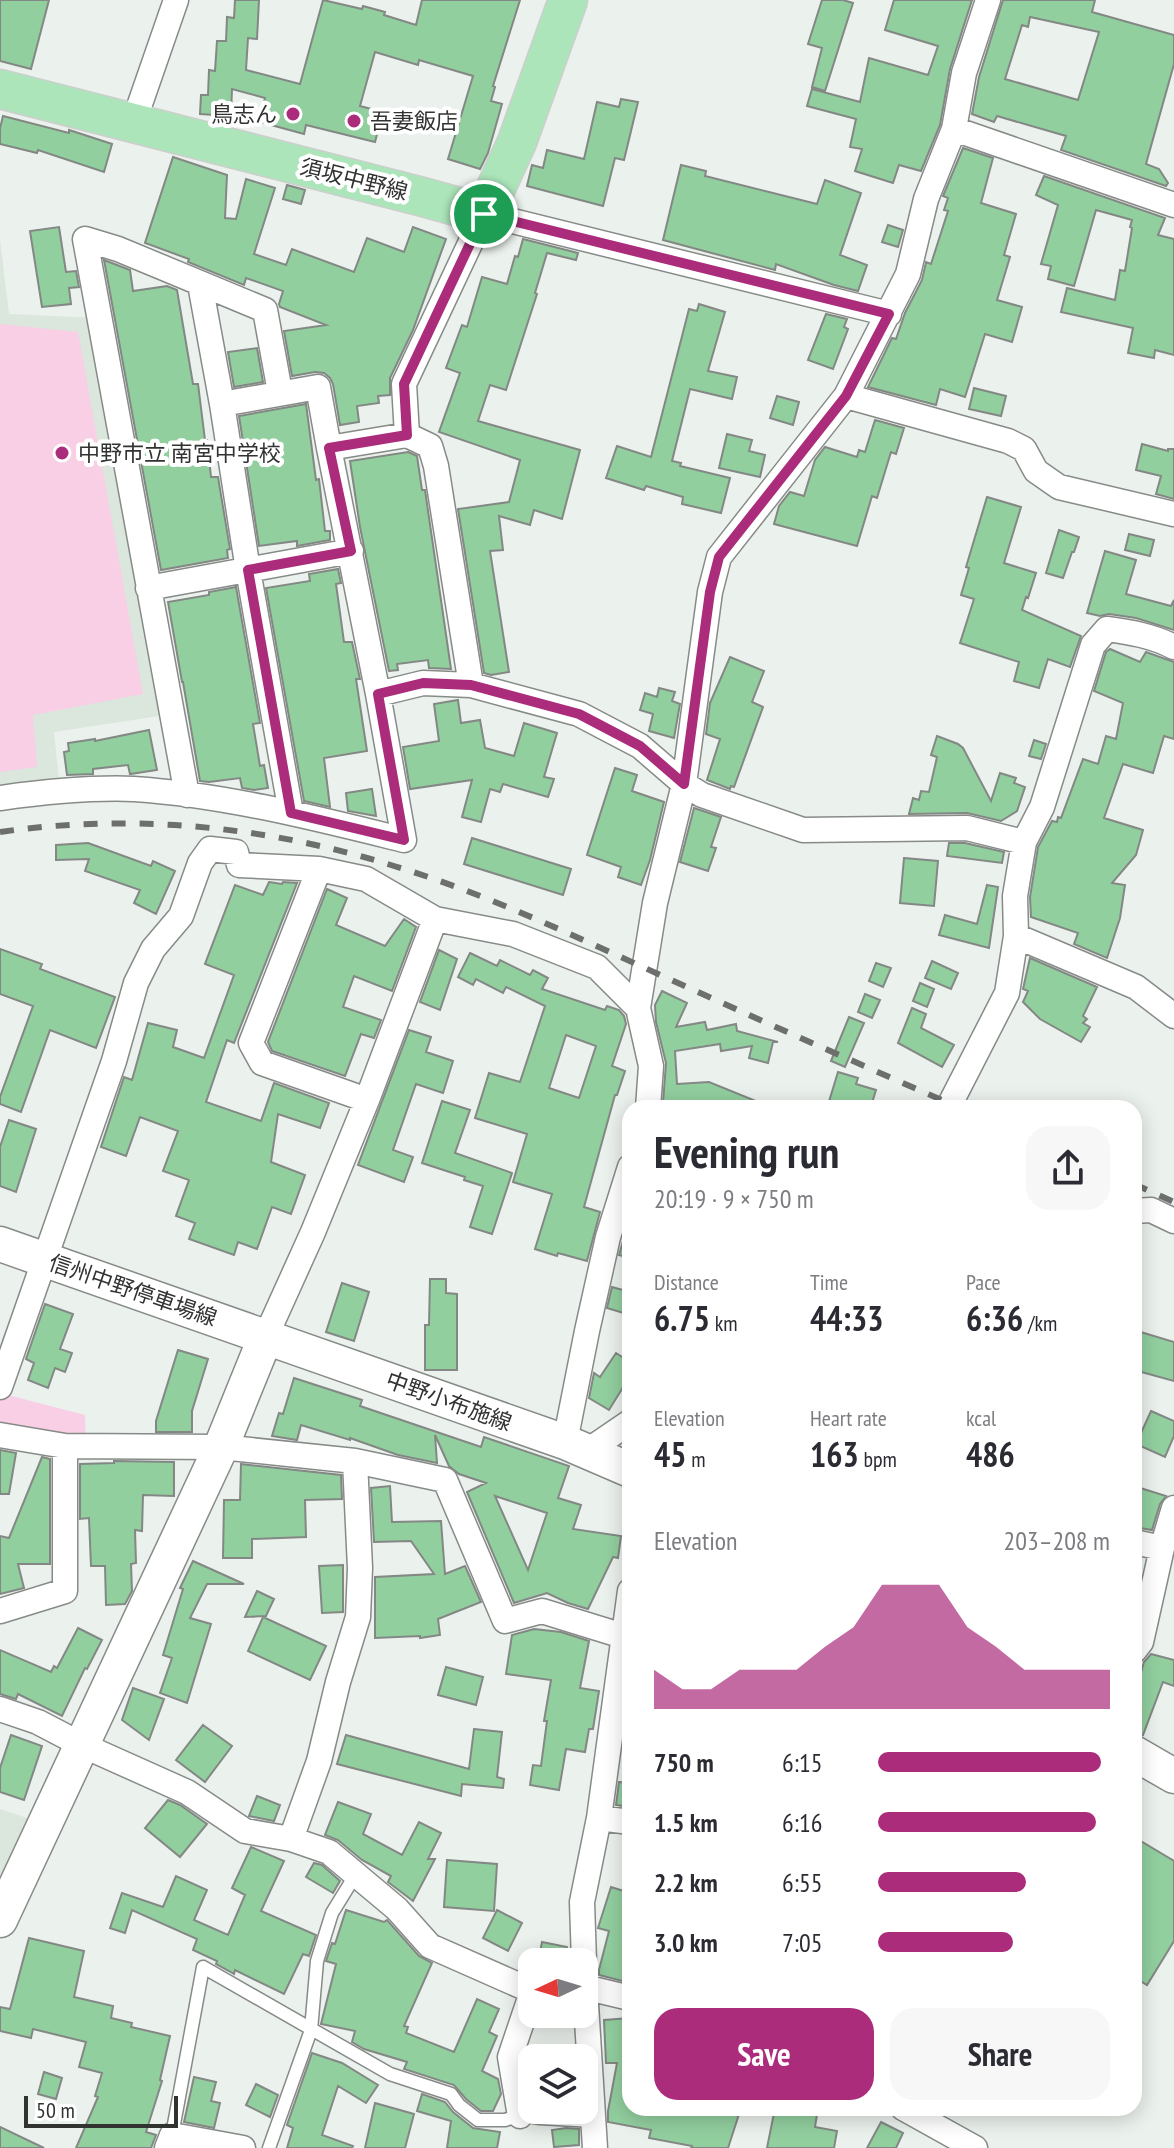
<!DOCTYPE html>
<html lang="en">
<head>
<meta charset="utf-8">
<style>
  body { margin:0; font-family:"PT Sans Narrow","Noto Sans JP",sans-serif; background:#f7f7f7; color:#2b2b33; height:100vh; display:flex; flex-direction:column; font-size:30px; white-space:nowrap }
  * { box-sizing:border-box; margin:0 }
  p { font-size:26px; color:#7c7c81 }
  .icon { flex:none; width:44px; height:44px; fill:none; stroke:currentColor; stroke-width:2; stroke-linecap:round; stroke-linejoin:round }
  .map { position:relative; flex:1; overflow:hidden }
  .details { position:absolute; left:622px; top:1100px; width:520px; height:1016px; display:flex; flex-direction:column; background:#fff; border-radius:24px; box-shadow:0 4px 20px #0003 }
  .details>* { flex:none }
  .needle { width:52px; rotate:266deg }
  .controls { position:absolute; left:518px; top:1948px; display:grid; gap:16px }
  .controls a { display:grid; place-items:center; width:80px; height:80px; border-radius:16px; background:#fff; box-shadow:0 4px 20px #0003; font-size:40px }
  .scale { position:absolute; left:24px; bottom:20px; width:154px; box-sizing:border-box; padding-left:8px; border:4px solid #313331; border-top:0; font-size:22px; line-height:28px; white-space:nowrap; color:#313331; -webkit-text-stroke:6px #fff; paint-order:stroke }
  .pin { position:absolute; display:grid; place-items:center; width:68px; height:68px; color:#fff; margin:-34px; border:4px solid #fff; border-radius:50%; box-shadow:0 2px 8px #0007 }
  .round { display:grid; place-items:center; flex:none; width:84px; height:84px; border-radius:24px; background:#f7f7f7 }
  .headline { display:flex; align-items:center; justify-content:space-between; height:136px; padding:0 32px }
  h1 { font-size:44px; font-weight:800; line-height:60px }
  .metrics { display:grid; grid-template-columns:repeat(3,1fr); gap:12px; height:136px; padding:8px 32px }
  .metrics div { display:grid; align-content:center }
  .metrics b { font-size:34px; font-weight:800 }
  .metrics small { font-size:22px; font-weight:400 }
  .metrics p { font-size:22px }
  .chart { height:224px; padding:16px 32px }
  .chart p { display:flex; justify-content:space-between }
  .chart svg { width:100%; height:144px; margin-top:8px; fill:#ab2c7b; opacity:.7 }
  .button { display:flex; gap:16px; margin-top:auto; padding:16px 32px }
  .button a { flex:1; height:92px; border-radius:24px; background:#ab2c7b; color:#fff; font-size:32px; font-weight:800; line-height:92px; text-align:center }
  .button a+a { background:#f7f7f7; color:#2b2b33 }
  ul { padding:0 32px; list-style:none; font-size:26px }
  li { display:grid; grid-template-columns:128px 96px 1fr; align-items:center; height:60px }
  li i { height:20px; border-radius:10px; background:#ab2c7b }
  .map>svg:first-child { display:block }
</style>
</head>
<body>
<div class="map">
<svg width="1174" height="2148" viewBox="0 0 1174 2148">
  <rect width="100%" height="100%" fill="#ebf1ec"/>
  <path fill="#dbe6dd" d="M0,240L9,314L99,318L172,714L54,732L60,790L0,798Z
    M0,1809L45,1824L0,1920Z"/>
  <path fill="#f8cfe4" d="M0,324L78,332L143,694L33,715L37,767L0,772Z
    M0,1393L85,1415L86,1447L0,1435Z"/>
  <path fill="#92cf9f" stroke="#838884" stroke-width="2" fill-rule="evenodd" d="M0,0H49L31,69L0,61Z
    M235,0H259L257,39L248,38L246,70L300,84L323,0L362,9L363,6L385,12L384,15L416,25L422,0H520L493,86L495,87L491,101L502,104L488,153L480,169L448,159L473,76L419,60L418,65L375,52L360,106L383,112L375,142L306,125L304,134L260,122L265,98L232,89L231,116L200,114L201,95H208L209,70L215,71L217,41H226L227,17L234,18Z
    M822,0H843L853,3L825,91L812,87L822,48L808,44Z
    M894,0H972L950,69L940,125L921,171L899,165L893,183L855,171L862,149L850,147L856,119L807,106L812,89L860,102L869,58L928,75L938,46L885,30Z
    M1003,0H1095L1092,12L1174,35V64L1146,164L1159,169L1168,183L1166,186L1061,150L1066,136L997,116L994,122L972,114L979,77ZM1030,17L1099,32L1078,100L1005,79L1022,25L1028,27Z
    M621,99L638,102L624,160L615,158L603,206L527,186L532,165L543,168L547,150L584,159L597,102L619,107Z
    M3,116L69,133V130L112,144L104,172L38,150L37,153L0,144V128Z
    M963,148L993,158L981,203L1016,214L1004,255L1010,257L997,300L1022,307L1012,342L985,334L965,397L940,389L936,405L868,387L892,338L896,339L905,313L922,280L926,262L931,264L948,211L944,210L948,198L943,196Z
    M173,157L227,175L225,218L236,219L246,179L275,188L254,254L286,265L292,249L354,272L367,238L404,252L413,227L446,239L413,330L390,378V395L378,396L379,403L357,406L359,422L340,425L333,384L330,378L324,373L315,372L292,376L284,331L326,325L280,307L279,304L283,291L246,278L244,285L188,262L189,259L145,243Z
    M681,165L706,171L705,176L817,204L825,180L861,193L840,255L867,265L858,291L834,285L776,264L775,270L663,240Z
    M1044,176L1165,218L1158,235L1174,239V355L1155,350L1154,358L1128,353L1133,328L1061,312L1067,288L1115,300L1120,270L1125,271L1132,228L1130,227L1132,220L1096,210L1074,286L1048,279L1051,266L1041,264L1058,205L1036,195Z
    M287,185L305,190L301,204L283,199Z
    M888,225L903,230L898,247L882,242Z
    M59,227L66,272L76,271L79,287L69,288L71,304L42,307L30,231Z
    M523,239L578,253L576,260L547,253L535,293L537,294L506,390L490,385L478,421L580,450L562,519L534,510L530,525L499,516L503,550L490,551L509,672L491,675L484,673L458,509L509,502L520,460L439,432L460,373L446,368L462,325L467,327L482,277L507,284L515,256L518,257Z
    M104,260L130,270L133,291L167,286L177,290L193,384H198L205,440H207L211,477H218L230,549L227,550L228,558L161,570Z
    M699,304L725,312L708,371L737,377L732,399L690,389L672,461L681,463L680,466L730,478L721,513L682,504L683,497L646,486L644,490L606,478L617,446L651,457L689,309L697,311Z
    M826,314L847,319L844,327L848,329L833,369L808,360Z
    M257,348L263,382L234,387L228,352Z
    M974,388L1006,396L1001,416L969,409Z
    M777,396L799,402L793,425L770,418Z
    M306,404L316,480L319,479L325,531H330V540L297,546V541L259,546L239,416Z
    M875,420L904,428L896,454L891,452L877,498L872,496L857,546L774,524L779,506L790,492L804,496L815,460L825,447L857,457L859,450L865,452Z
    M727,434L752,440L749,451L765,455L760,477L719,468Z
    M1142,444L1168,451V449H1174V499L1156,494L1161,476L1136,470Z
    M408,452L417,456L422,490H425L451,669L429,668L428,660L397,664L398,670L389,671L360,527L350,461Z
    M987,497L1021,507L1004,563L1036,573L1028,598L1026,597L1022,610L1081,636L1070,667L1048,659L1039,688L1014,681L1019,662L960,643L974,599L961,595L969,568L966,567Z
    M1059,530L1079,537L1074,552H1072L1063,578L1046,573Z
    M1129,534L1154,540L1150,556L1125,550Z
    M1105,551L1136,560L1126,594L1171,606L1174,600V630L1136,618L1109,614L1100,616L1087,613Z
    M338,569L341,583L336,584L344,642H352L360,679H356L367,751L324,758L330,807L304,801L266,588L310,581L309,574Z
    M236,587L260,723L253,724L260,766L264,765L268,788L254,790L242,788L240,778L209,782L200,781L183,682H182L168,602L209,595V592Z
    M1110,649L1140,662L1146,652L1174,662V739L1164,736L1153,773L1123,764L1104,818L1143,830L1136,855L1112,883L1125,885L1120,918L1107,958L1074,944L1078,933L1031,917L1030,897L1038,847L1052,821L1057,822L1058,817L1061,818L1083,759L1098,764L1106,736L1116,739L1123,703L1094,691L1106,652Z
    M730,657L764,671L752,702L763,707L734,787L731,786L730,789L707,780L720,739L706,734L710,703Z
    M659,688L675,692L672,701L680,704L674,738L649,731L653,714L640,710L645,693L657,697Z
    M458,700L461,723L480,720L485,748L514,756L524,723L557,733L544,777L554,779L548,797L503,784L500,792L490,789L481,822L462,817L472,780L410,789L403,747L439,741L434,704Z
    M149,730L157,770L130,774L128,765L93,769V774L67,775L64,752L69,751L68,743L95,739V741Z
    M937,736L958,744L963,748L991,801L1000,773L1016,778L1014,783L1025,787L1017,811L1001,821L967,813L909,814L913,798L919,800L921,791L929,792L937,757L931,755Z
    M1034,740L1046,744L1041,759L1029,756Z
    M615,768L637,775L632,791L664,802L650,860L641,885L618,877L621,867L587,855Z
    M372,789L376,816L348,811L346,793Z
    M694,808L721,817L711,847L716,848L708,871L680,862Z
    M472,838L571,869L563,895L464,864Z
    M88,843L151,866L153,861L175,871L156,914L134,903L140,890L85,871L89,859L56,860V845Z
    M949,843H965L1004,852L1002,863L947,856Z
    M904,858L938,861L934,906L900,903Z
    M269,882L282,884L283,882L297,883L234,1043L227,1040L206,1102L261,1121L274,1083L329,1103L320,1128L278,1114L271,1162L305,1175L291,1214L272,1207L257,1249L238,1242L234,1255L189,1239L195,1223L176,1216L189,1180L163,1171L178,1131L140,1117L126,1156L101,1147L124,1077L132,1080L148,1023L177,1030L173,1047L204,1058L234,975L205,964L235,885L263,895Z
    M987,885L998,887L989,948L939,935L945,915L977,924Z
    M327,889L347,898L336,925L385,946L404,919L416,927L392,991L354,976L343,1007L381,1020L374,1038L361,1034L345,1076L272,1051L268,1042Z
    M0,949L42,964L40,969L115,997L96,1048L50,1030L21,1112L0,1104V1097L33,1006L0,994Z
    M439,950L457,959L440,1010L420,1002Z
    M470,953L497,966L500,960L530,975L533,970L548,978L542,989L605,1010L607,1006L619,1010L624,1016L626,1024L612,1066L625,1071L617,1095H615L584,1207L600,1212L587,1261L558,1253L557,1256L535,1249L552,1194L513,1182L527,1134L475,1118L489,1073L520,1082L545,1006L506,987L503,993L476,979L473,985L458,977ZM566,1035L596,1046L579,1098L549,1088Z
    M1030,958L1097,987L1083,1016L1087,1019L1083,1023L1090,1027L1081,1042L1040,1019L1023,1002L1028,991L1023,989Z
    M932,961L958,973L951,989L925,978Z
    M876,963L891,968L883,987L869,981Z
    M920,983L934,989L927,1007L913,1001Z
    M662,991L687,1003L676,1027L705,1022L707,1030L736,1024L737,1031L778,1042H773L768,1063L749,1058L752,1046L721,1051L720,1044L675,1051L677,1084L709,1082L773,1108H692L691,1101L663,1103L666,1063L656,1022L655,1005Z
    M865,994L880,1000L872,1018L858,1012Z
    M912,1008L926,1014L921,1028L954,1045L942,1067L898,1043Z
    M849,1017L864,1023L845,1067L831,1061Z
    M409,1030L431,1037L426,1052L453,1061L443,1093L416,1084L393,1150L413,1157L404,1182L358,1165Z
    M838,1072L858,1078L856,1084L876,1090L871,1106L861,1104L860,1108H827Z
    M442,1101L470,1110L455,1153L512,1173L492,1234L470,1227L483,1186L464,1180L465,1177L422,1163Z
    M9,1120L36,1129L16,1192L0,1186V1147Z
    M629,1221L630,1222V1258L619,1255Z
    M430,1279H446V1293L457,1294V1370H425V1325H429Z
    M342,1283L369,1292L354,1341L326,1332Z
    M612,1287L630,1292V1315L607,1308Z
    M45,1304L73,1314L60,1349L72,1353L65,1372L55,1368L48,1388L28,1380L34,1363L26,1359Z
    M1134,1330L1174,1342V1381L1134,1370Z
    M178,1350L208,1359L192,1411V1432H156V1421Z
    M616,1353L630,1362V1376L609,1410L589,1398L594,1373L600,1377Z
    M294,1378L362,1400L360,1406L481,1447L484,1437L569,1466L558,1498L581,1505L573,1529L621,1536L618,1558L613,1557L588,1609L568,1603L547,1593L514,1603L467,1492L486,1483L459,1474L449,1466L435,1435L437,1463L398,1455L350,1438V1440L301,1425L297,1440L272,1436L279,1413L283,1414ZM495,1496L547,1513L528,1570Z
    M1151,1411L1174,1421V1436L1165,1457L1136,1444Z
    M0,1450L16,1453L9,1494H0Z
    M42,1457L50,1459V1564H18L24,1588L0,1594V1536L9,1538Z
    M114,1461L174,1462V1496L143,1495L142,1531L135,1530L136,1563L131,1564L132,1591L125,1604L106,1605L105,1566H91L89,1518L80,1519V1464L114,1463Z
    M241,1464L341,1475L342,1499L305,1500L306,1537L252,1539V1558H223L224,1500H240Z
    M390,1486L392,1522L441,1521L445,1574L465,1566L481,1602L438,1619L440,1635L420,1638V1636L375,1638V1577L434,1574L411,1541L374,1542L371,1488Z
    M1134,1486L1166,1496L1160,1504L1152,1530L1134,1527Z
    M193,1561L244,1584H207L190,1618L211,1624L187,1703L160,1693L172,1658L163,1655L183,1589L180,1588Z
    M343,1565V1612L322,1613L319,1566Z
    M257,1591L274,1599L266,1616L245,1617Z
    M263,1617L326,1646L310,1680L248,1651Z
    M78,1628L102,1640L87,1669L85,1668L62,1716L18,1694L16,1699L0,1694V1650L51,1672L54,1666L57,1668Z
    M534,1629L561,1632L589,1641L580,1688L599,1691L593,1729H589L585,1752L566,1749L559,1790L530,1785L533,1765L541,1766L547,1721H544L551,1680L506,1674L512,1635Z
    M1151,1654L1174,1660V1686L1163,1682L1143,1735L1134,1733V1686L1137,1687L1144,1662Z
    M446,1667L483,1677L476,1705L438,1695Z
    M133,1688L164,1699L149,1740L122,1720Z
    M203,1725L232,1746L205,1782L176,1760Z
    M474,1729L502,1732L497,1777L504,1779L503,1788L462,1784L461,1796L337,1764L346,1735L469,1769Z
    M11,1735L42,1746L24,1800L0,1792V1768Z
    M619,1782L630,1783V1807L616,1805Z
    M257,1796L280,1805L274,1821L249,1816Z
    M168,1800L180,1805L207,1824L180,1857L145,1828Z
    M338,1802L371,1814L363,1834L402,1855L419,1822L441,1833L428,1859H435L413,1901L388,1882L391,1876L362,1860L338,1840L325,1835Z
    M1134,1837L1174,1861V1941L1147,1985L1134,1977Z
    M251,1847L284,1861L261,1911L316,1935L309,1956L303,1954L284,1994L235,1970L234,1974L229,1971L216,1964L217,1961L193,1950L197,1939L132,1910L125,1933L110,1928L122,1893L163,1907L176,1876L207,1890L194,1920L228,1935L245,1895L232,1888Z
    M447,1860L497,1864L494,1911L444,1907Z
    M314,1863L322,1865L340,1881L333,1893L306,1877Z
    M611,1887L630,1893V1983L599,1975V1970L609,1931L598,1928Z
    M346,1910L384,1922L387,1920L419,1956L432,1963L404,2026L408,2027L406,2033L454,2052L477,1999L499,2009L489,2032L497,2036L482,2071L498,2079L501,2094L493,2111H481L466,2099L454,2085L404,2069L407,2062L364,2049L352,2042L355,2031L321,2024L336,1964L326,1961L332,1943L335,1944Z
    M497,1910L522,1923L508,1951L483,1938Z
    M29,1938L84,1951L74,1997L113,2006L111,2018L132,2023L131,2027L170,2036L160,2080L162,2081L146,2132L156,2135L151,2148H76L98,2097L95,2096L102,2073L79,2067L86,2042L33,2029L31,2038L0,2031V2007L10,2009Z
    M542,1942L567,1947L564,1962H538Z
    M630,2018V2108H741L728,2148H691L692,2146L649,2138L651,2130L608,2122V2111L617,2063H606L604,2020Z
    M312,2053L342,2063L378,2085L366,2103L338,2086L322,2135L353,2146L352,2148H287L293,2128L287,2125Z
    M44,2072L62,2078L56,2099L38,2094Z
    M194,2077L216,2082L211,2101L220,2103L214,2128L184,2122Z
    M256,2084L278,2095L270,2117L246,2105Z
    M422,2094L445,2102L453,2112L473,2128L500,2132L497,2148H447L451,2121L417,2111Z
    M375,2103L414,2114L405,2148H365Z
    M775,2108H818L815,2127L837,2131L834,2148H767Z
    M881,2122L903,2133L896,2148H867Z
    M0,2127L44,2148H0Z
    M566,2128L579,2129V2145L554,2147L552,2130Z"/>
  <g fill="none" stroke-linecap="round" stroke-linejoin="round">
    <g stroke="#878b87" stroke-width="15">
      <path id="lane" d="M172,2135L203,1967L390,2074L451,2094L459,2105L478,2120H505L521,2115L540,2118L593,2121
        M269,2148L311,2030L317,1961L332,1913L356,1874"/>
    </g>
    <g stroke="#878b87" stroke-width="27">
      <path id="street" d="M133,124L176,0
        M954,129L1174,205
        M200,284L222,404L248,570L291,813
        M846,396L1008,441L1024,449L1036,471L1059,487L1174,514
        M222,404L318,387L329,448
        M407,435L430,446L436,466L471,685
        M148,588L351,551
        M378,694L423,683L471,685L579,714L640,746L684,784L702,795L803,830L967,828L1024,842
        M187,795L85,239L118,249L265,310L280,392
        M0,798C44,792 89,787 134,789C225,795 315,818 404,840L378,694L329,448L407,435L404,384L484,214L889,314
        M319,869L251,1043L262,1063L367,1100
        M1016,936L1136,987L1174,1016
        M648,1108L651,1066L638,1008L655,903L684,784L710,592L719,557L846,396L908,274L926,199L954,129L964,73L988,0
        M948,1108L1007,993L1016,936L1015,896L1024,842L1042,807L1093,645L1107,629C1130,632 1153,636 1174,647
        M1134,1211L1151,1210L1174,1221
        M266,1336L313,1232L367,1100L435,919
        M0,1387L114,1061L136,983L153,949L181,916L200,863L210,849L236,852L239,865L319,869L366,879L435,919L513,934L597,967L638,1008
        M0,1435L65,1446L221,1447L355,1461L445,1480L505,1621L542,1611L623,1636
        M565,1442L587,1331L608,1237L630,1167
        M586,1452L630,1422
        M1134,1542L1162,1548
        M0,1611L65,1591V1446
        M1134,1651L1141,1642L1162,1548L1174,1508
        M0,1709L38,1722L82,1745L187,1792L245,1831L291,1839L329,1852L397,1909L430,1946L532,1991
        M599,1818L630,1822
        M291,1839L319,1761L338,1682L358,1617L360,1568L355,1461
        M584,1962L582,1902L599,1818L630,1591
        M584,1972L595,2148
        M584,1987L630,1998
        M903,2108L975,2148
        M520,2116L510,2057L532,1992
        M167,2148L172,2135L243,2148"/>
    </g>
    <g stroke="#878b87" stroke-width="37">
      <path id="secondary" d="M0,1244L565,1442L630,1470
        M1134,1753L1174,1776
        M0,1920L221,1447L266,1336"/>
    </g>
    <g stroke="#cecece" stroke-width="41">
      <path id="primary" d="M0,89L423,197L484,214L517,142L568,0"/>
    </g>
    <use href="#lane" stroke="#fff" stroke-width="12"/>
    <use href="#street" stroke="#fff" stroke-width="24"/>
    <use href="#secondary" stroke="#fff" stroke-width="34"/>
    <use href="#primary" stroke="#ace5ba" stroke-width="38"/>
    <path stroke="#6c6f6c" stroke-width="6" stroke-dasharray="14 14" stroke-linecap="butt" d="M0,832C132,813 267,826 394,866C481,892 563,931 645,968C750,1016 855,1062 960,1108
      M1134,1184L1174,1202"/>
  </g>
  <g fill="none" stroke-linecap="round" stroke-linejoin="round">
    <g stroke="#fff" stroke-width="16">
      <path id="route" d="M484,214L889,314L846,396L719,557L710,592L684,784L640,746L579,714L471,685L423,683L378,694L404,840L291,813L248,570L351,551L329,448L407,435L404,384Z"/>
    </g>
    <use href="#route" stroke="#ab2c7b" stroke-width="10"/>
  </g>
  <g fill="#ab2c7b" stroke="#fff" stroke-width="3">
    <circle cx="293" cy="114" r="8"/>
    <circle cx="354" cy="121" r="8"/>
    <circle cx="62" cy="453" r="8"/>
  </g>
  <g text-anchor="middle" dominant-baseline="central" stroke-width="8" stroke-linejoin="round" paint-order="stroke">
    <g font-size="22" fill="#313331" stroke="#fff" text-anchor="start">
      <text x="277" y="114" text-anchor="end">鳥志ん</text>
      <text x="370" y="121">吾妻飯店</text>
      <text x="78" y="453">中野市立 南宮中学校</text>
    </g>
    <g font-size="22" fill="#313331" stroke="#fff">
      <text transform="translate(354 179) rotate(14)">須坂中野線</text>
      <text transform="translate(133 1290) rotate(19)">信州中野停車場線</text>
      <text transform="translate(449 1401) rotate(20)">中野小布施線</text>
    </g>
  </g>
</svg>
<div class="controls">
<a><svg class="needle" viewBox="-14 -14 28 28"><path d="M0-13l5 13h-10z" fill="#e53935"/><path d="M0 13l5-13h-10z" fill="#7c7c81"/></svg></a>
<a><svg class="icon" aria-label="layers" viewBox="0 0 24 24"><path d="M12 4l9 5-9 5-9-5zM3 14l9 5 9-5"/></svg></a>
</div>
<div class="scale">50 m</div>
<div class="pin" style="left:484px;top:214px;background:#1e9e55"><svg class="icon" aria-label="arrive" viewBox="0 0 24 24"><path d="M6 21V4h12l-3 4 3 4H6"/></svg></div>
<section class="details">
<div class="headline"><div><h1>Evening run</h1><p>20:19 · 9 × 750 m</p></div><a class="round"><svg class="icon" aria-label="share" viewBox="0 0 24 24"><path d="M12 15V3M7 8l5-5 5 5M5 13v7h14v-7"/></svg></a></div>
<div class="metrics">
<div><p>Distance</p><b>6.75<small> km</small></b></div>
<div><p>Time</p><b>44:33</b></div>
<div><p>Pace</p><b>6:36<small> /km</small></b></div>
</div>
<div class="metrics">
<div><p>Elevation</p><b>45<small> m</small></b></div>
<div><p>Heart rate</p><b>163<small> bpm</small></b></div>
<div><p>kcal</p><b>486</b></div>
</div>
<div class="chart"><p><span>Elevation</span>203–208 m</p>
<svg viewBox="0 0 160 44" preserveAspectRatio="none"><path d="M0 44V32L10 38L20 38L30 32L40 32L50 32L60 25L70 19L80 6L90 6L100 6L110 19L120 25L130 32L140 32L150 32L160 32V44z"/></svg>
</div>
<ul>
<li><b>750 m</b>6:15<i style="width:96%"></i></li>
<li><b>1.5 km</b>6:16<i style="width:94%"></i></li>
<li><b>2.2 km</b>6:55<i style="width:64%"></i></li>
<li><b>3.0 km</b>7:05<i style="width:58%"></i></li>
</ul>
<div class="button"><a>Save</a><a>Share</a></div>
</section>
</div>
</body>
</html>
